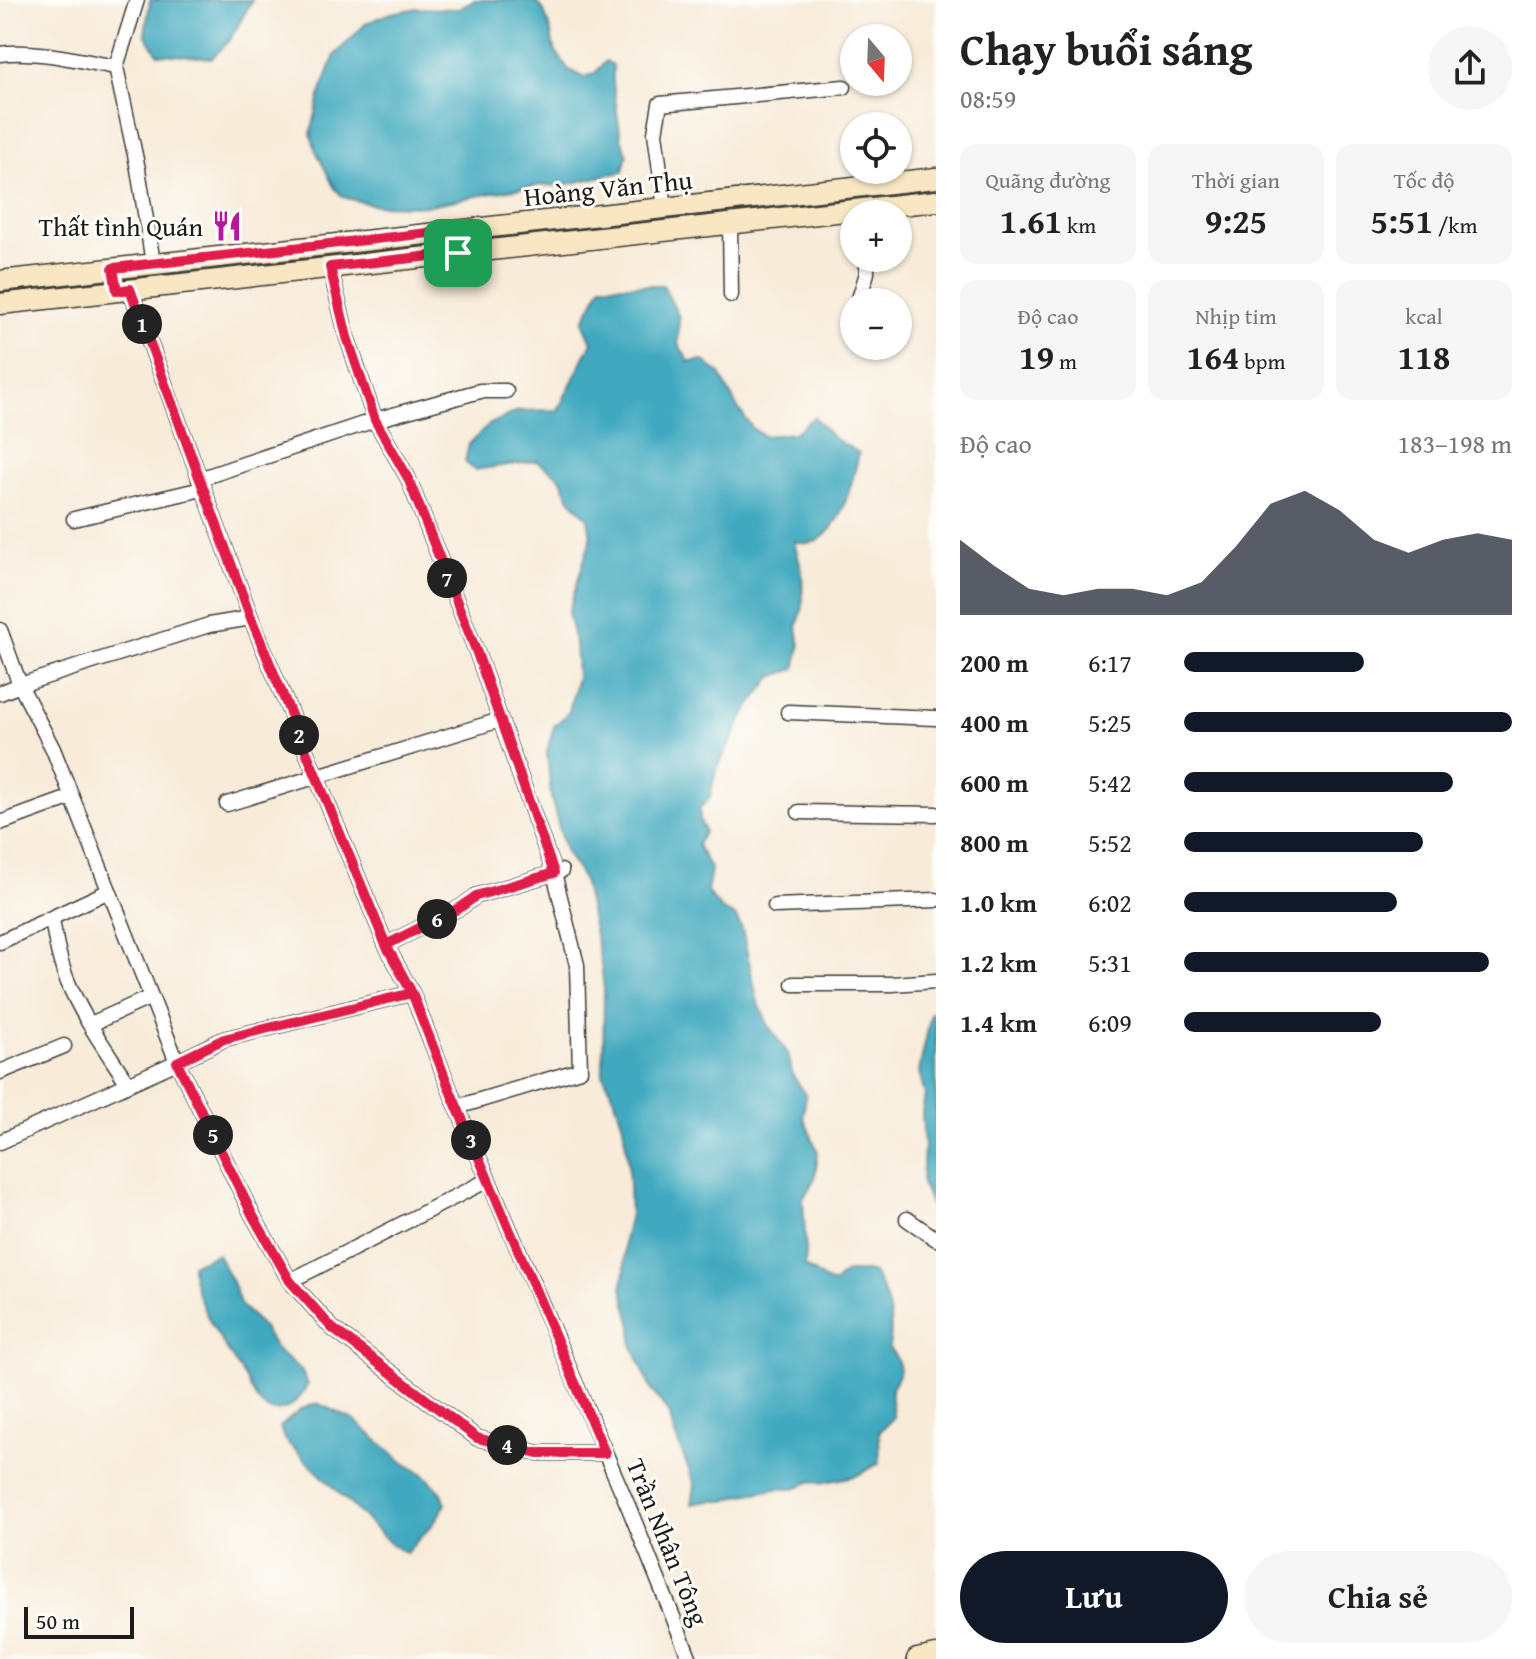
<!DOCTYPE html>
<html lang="vi">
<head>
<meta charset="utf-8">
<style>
  body { margin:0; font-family:"Gentium Book Plus",serif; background:#f6f6f6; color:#222; height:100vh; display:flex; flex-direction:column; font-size:30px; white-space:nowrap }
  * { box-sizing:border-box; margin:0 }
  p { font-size:26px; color:#767676 }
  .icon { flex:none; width:44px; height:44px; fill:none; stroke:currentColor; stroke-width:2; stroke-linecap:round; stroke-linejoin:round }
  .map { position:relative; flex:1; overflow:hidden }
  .details { display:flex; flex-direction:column; background:#fff; width:600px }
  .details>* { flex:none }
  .needle { width:52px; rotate:161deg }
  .buttons { position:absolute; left:840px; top:24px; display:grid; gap:16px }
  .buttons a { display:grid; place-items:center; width:72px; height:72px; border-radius:50%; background:#fff; box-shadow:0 2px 6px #0004; font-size:40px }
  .scale { position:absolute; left:24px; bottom:20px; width:110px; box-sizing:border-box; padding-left:8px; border:4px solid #1c1c1c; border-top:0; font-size:22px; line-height:28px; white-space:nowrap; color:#1c1c1c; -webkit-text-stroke:6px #fdfcf7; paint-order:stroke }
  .pin { position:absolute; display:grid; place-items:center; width:68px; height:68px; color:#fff; margin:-34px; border-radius:16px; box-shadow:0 4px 12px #0006 }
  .km { position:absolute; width:40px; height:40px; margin:-20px; border-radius:50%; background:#222; color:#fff; font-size:22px; line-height:40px; text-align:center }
  .round { display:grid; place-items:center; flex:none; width:84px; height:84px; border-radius:42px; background:#f6f6f6 }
  .head { display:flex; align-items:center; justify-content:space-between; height:136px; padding:0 24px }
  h1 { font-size:44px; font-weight:600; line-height:60px }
  .figures { display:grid; grid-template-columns:repeat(3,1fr); gap:12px; height:136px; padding:8px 24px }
  .figures div { display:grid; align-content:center; border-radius:16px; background:#f6f6f6; text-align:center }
  .figures b { font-size:34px; font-weight:600 }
  .figures small { font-size:22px; font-weight:400 }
  .figures p { font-size:22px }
  .chart { height:224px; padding:16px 24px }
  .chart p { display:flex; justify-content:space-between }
  .chart svg { width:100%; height:144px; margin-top:8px; fill:#111827; opacity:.7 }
  .button { display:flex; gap:16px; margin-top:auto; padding:16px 24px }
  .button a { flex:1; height:92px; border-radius:48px; background:#111827; color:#fff; font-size:32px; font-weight:600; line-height:92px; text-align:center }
  .button a+a { background:#f6f6f6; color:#222 }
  ul { padding:0 24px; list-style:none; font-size:26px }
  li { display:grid; grid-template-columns:128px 96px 1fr; align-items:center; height:60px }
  li i { height:20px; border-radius:10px; background:#111827 }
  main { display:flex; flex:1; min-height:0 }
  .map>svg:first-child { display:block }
</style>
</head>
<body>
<main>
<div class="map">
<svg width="936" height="1659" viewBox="0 0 936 1659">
  <rect width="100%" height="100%" fill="#fdfcf7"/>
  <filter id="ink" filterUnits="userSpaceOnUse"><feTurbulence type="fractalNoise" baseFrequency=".0125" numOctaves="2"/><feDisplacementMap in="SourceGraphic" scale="16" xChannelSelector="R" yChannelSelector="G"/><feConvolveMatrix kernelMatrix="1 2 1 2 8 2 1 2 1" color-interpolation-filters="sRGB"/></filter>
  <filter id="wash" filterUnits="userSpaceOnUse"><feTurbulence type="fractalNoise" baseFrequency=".006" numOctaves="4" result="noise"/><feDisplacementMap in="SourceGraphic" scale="32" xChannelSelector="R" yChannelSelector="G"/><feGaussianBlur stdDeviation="1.8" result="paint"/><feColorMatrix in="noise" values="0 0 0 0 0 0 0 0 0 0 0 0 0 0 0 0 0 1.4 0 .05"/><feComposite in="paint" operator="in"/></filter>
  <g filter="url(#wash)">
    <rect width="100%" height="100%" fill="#f8ebd9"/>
    <path fill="#3fa9bf" stroke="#2e626e" stroke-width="2" d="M150,0H252L230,40L212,58L158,54L145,34Z
      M473,0H534L543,9L550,28L554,49L569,70L584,77L594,74L606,61L613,65V84L621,138L627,154L623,172L606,175L561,186L544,185L508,190L425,206L374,205L343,197L334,187L316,151L311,134L321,91L335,55L366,23L391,13L417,8L458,9Z
      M602,285H663L679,317L678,343L689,362L703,360L720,374L736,405L753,429L765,436L794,433L814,417L832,437L859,453C853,479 840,542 807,543C802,544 798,542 794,541L802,572L803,607L797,627L800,647L795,669L772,677L747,710L716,771L709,800L700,807V821L705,831L697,845L711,870L707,892L721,909L735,916L742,929L757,999L768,1025L788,1054L793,1076L806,1095L803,1116L818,1152L815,1178L803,1199L806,1252L805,1266L826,1281L834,1284L846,1272H872C888,1293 894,1323 889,1348C897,1357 903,1367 897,1379C893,1387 893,1382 891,1391C889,1400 894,1409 893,1418L879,1432L880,1463L856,1476L820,1483L812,1481L792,1489H776L739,1496L726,1501H709L692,1504L695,1485L673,1430L669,1412L652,1391L632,1345V1326L622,1288L625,1270L624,1241L630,1214L628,1160L623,1126L615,1100L603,1074L604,989L601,963L583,880L565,850L551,798L547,751L554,726L569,712L577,676L575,643L568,613L591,538L588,518L570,499L560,477L537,461L474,470L465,462L469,444L490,424L518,411L558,410L592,342L583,322Z
      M936,1012V1214L934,1213L922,1184L924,1148L922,1114L925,1095L919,1072L931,1013Z
      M217,1254L232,1282L241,1306L260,1324L278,1352L300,1369L308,1384C301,1398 288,1414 270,1410C256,1406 251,1387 244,1376C225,1347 207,1322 196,1289C194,1280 191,1273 192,1264Z
      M317,1403L354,1420L404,1463L425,1475L442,1493L446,1504L433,1524L406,1553L392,1545L284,1439L280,1427L301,1409Z"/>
  </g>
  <g filter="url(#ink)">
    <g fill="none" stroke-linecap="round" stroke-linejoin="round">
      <g stroke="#3d3b38" stroke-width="17">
        <path id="street" d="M137,0L116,67L138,169L153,263
          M0,54C38,49 79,61 116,67
          M665,208L655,133L660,104L844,87
          M730,223L731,295
          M330,267L347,337L375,420L408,478L477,653L554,873L577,965L580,1070L457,1107
          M130,289L251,618L386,945L412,993L452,1095L629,1508L690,1659
          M858,302L867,273V258
          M847,327L854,312
          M199,479L375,420L480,391H506
          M74,519L202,489
          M0,630L20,685L53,749L177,1062L253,1216L290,1281L332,1328L477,1438L538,1453H605
          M0,693L20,685L209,625L251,618
          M788,712L936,718
          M227,804L500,720
          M799,812L936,814
          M0,823L72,797
          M775,906L936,900
          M52,918C55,939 59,960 67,980C82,1017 107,1051 128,1084
          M0,942L109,891
          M386,945L461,907L476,896L561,871
          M793,984H892L936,981
          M91,1024L151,997
          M0,1072L64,1046
          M0,1142L177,1062L224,1039L412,993
          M907,1219L936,1239
          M290,1281L488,1180"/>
      </g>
      <g stroke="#3d3b38" stroke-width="23">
        <path id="secondary" d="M0,281L936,178
          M0,304L936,201
          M917,1659L936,1655"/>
      </g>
      <use href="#street" stroke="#fff" stroke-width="14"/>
      <use href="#secondary" stroke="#f9e7c3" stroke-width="20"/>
    </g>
  </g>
  <g fill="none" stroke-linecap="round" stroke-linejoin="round" filter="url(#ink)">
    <g stroke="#fff" stroke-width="16">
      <path id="route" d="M458,253L456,230L113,268L117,291L130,289L251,618L386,945L412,993L452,1095L605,1453H538L477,1438L332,1328L290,1281L253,1216L177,1062L224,1039L412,993L386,945L461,907L476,896L554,873L477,653L408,478L375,420L347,337L330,267L458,253"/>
    </g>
    <use href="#route" stroke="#e11d48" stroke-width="10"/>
  </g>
  <defs>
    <g id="restaurant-bare" transform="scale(2.4)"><path d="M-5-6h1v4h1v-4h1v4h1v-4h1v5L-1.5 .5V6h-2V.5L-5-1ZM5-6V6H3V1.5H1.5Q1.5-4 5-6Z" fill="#b5179e" stroke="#fdfcf7" stroke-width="2.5" paint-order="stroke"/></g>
  </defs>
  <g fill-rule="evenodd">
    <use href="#restaurant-bare" x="227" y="226"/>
  </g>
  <g text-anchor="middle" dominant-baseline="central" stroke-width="6" stroke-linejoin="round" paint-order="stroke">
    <g font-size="26" fill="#1c1c1c" stroke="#fdfcf7">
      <text transform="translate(608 188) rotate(-6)">Hoàng Văn Thụ</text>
      <text transform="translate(668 1542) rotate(68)">Trần Nhân Tông</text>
    </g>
    <g font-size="26" fill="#1c1c1c" stroke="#fdfcf7" text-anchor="end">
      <text x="203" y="226">Thất tình Quán</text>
    </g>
  </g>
</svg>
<div class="buttons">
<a><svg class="needle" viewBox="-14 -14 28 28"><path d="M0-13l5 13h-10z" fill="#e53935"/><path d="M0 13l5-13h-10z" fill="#767676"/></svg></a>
<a><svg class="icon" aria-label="locate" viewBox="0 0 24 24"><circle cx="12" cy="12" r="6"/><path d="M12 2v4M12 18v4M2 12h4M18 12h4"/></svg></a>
<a>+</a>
<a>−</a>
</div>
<div class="scale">50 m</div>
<div class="pin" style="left:458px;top:253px;background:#1e9e55"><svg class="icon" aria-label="arrive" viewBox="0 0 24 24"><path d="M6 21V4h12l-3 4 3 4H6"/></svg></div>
<b class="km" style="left:142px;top:324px">1</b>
<b class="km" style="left:299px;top:735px">2</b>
<b class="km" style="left:471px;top:1140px">3</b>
<b class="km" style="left:507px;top:1445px">4</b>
<b class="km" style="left:213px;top:1135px">5</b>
<b class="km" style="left:437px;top:919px">6</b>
<b class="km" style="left:447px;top:578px">7</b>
</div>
<section class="details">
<div class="head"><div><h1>Chạy buổi sáng</h1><p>08:59</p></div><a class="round"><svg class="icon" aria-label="share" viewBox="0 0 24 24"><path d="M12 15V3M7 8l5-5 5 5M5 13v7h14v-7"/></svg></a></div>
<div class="figures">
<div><p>Quãng đường</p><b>1.61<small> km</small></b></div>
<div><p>Thời gian</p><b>9:25</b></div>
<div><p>Tốc độ</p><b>5:51<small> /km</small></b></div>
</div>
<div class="figures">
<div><p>Độ cao</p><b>19<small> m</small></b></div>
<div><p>Nhịp tim</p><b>164<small> bpm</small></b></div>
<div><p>kcal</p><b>118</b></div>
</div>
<div class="chart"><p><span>Độ cao</span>183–198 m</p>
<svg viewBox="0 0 160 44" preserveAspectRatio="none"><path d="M0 44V21L10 29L20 36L30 38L40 36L50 36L60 38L70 34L80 23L90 10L100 6L110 12L120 21L130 25L140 21L150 19L160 21V44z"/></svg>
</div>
<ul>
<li><b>200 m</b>6:17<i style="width:55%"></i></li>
<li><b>400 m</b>5:25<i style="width:100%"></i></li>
<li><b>600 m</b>5:42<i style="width:82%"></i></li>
<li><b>800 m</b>5:52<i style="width:73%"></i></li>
<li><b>1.0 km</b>6:02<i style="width:65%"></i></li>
<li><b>1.2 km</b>5:31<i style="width:93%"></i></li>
<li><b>1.4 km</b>6:09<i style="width:60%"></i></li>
</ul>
<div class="button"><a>Lưu</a><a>Chia sẻ</a></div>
</section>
</main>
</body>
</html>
